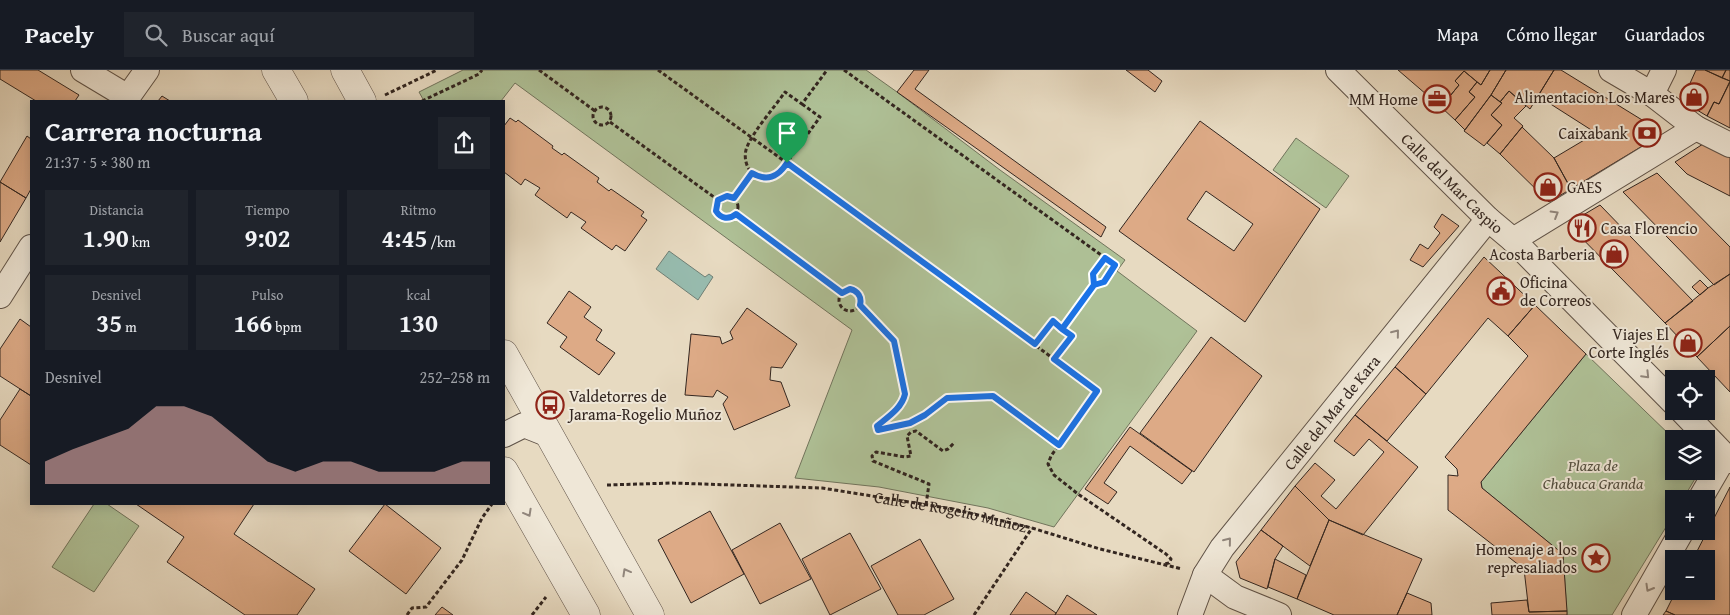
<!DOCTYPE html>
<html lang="es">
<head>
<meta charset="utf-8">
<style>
  body { margin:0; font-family:"Gentium Book Plus",serif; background:#20242c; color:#f1f3f6; height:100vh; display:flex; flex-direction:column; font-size:19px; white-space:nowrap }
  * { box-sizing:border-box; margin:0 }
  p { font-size:16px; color:#9ea1a6 }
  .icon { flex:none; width:28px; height:28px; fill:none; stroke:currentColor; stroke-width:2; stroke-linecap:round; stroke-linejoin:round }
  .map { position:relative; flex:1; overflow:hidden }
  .sheet { position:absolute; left:30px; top:30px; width:475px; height:405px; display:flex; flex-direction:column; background:#171b24; border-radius:0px; box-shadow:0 2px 12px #0003 }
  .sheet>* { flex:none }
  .tools { position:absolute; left:1665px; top:300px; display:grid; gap:10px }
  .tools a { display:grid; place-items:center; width:50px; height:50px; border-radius:0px; background:#171b24; box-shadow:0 2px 12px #0003; font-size:25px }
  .pin { position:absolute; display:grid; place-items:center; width:42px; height:42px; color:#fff; margin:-51px -21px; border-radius:50% 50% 50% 0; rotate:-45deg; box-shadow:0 0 5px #0007 }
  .pin .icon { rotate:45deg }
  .round { display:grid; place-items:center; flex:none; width:52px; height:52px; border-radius:0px; background:#20242c }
  .overview { display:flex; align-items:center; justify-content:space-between; height:85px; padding:0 15px }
  h1 { font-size:28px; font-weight:600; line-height:38px }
  .stats { display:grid; grid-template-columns:repeat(3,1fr); gap:8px; height:85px; padding:5px 15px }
  .stats div { display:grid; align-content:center; border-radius:0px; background:#20242c; text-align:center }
  .stats b { font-size:25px; font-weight:600 }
  .stats small { font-size:14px; font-weight:400 }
  .stats p { font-size:14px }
  .chart { height:140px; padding:10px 15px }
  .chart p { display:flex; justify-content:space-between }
  .chart svg { width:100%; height:90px; margin-top:5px; fill:#c59692; opacity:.7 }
  header { display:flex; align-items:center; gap:30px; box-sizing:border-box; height:70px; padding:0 25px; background:#171b24; border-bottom:1px solid #363941 }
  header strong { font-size:24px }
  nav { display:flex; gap:28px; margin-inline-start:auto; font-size:18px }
  .search { width:350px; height:45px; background:#20242c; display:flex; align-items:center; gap:12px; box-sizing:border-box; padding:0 18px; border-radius:0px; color:#9ea1a6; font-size:19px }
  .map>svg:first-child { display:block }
</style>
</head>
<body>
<header>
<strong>Pacely</strong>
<div class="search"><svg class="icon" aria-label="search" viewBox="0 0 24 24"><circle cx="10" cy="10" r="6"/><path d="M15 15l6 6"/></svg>Buscar aquí</div>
<nav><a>Mapa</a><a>Cómo llegar</a><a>Guardados</a></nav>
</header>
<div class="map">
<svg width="1730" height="545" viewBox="0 0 1730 545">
  <rect width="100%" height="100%" fill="#e7dac1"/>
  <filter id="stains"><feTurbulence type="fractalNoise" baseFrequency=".004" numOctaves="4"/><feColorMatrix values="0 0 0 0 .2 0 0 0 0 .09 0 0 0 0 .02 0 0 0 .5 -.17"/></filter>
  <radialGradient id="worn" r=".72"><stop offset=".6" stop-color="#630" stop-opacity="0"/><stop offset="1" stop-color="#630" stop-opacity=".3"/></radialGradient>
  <path fill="#afc197" stroke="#71745c" d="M463,0H866L897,22L1000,100L1125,190L1117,201L1197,261L1054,457L988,438L879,417L795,408L852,260L515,13L501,31H424L419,22Z
    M1296,68L1349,106L1326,138L1273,100Z
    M1586,284L1674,369V401L1699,402L1683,429H1674V444L1612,545H1567L1563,484L1482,418L1481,412Z
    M94,434H107L139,456L94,522L52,497Z"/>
  <path fill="#97bbae" stroke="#6f7f75" d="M669,181L705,207L709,204L713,207L698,230L656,199Z"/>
  <path fill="#ddaa86" stroke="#332620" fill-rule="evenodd" d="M0,0H38L79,25L75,31H36L0,9Z
    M914,0H929L915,19L1106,157L1101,167L897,22Z
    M1126,0H1148L1162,11L1155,22Z
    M1398,0H1490L1481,15L1464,1L1455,11L1459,15L1441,37Z
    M1490,0H1506L1491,25L1465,60L1455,50L1475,27L1469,22L1477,12L1481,15Z
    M1506,0H1554L1530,39L1509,21L1500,32L1491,25Z
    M1554,0H1561L1660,61L1659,66L1571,119L1554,88L1596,63L1538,26Z
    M1696,0H1705L1730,11L1719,34L1714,32L1707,46L1682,31Z
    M1705,0H1726L1722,8Z
    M1726,0H1730V11L1722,8Z
    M1464,1L1477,12L1469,22L1475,27L1455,50L1441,37L1459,15L1455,11Z
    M1730,12V58L1707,46L1714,32L1719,34Z
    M1509,21L1526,36L1514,48L1523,56L1500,84L1487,73L1502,55L1491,45L1502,33L1500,32Z
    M1491,25L1502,33L1491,45L1502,55L1484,76L1464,61Z
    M162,26L170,31H158Z
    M510,48L516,52L518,50L553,76L552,78L562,85L564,83L599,108L597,112L609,121L611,119L644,142L641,146L647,150L625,181L616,175L612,180L581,158L586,152L571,142L567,148L535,125L540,118L525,109L521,115L504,102V56Z
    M1200,51L1320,139L1245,252L1119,161ZM1206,121L1253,154L1234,181L1187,149Z
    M1522,57L1554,88L1571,119L1549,132L1500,84Z
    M27,66L31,69V119L26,128L0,112Z
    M1703,74L1730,87V126L1687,104L1675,92Z
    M1657,103L1730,177V204L1714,215L1623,122Z
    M0,112L26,128L0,172Z
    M1600,135L1693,231L1665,253L1568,154Z
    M1442,144L1459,156L1423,197L1410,190L1420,174L1428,179L1440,163L1434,157Z
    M1484,187L1535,235L1508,266L1488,248L1426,324L1395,297Z
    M1730,204V256L1697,287L1665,253L1708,218Z
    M1700,210L1708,218L1700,225L1692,217Z
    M569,221L591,237L584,247L602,260L596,270L615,283L599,305L560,277L567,267L547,253Z
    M1535,235L1586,284L1481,412L1482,418L1563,484L1567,541L1529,542L1524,499L1448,440V405L1458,406L1457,399L1445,387L1528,286L1508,266Z
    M747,238L797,274L782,298L771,297L770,310L781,312L790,336L734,360L723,334L728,327L717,320L713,327L685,325L691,264L720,267L722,274L733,269L730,262Z
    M20,249L31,257V326L0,306V279Z
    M1730,256V322L1697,287Z
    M1211,267L1262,306L1194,402L1140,363Z
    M1395,297L1426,324L1387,371L1355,345Z
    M20,319L31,326V395L0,375V350Z
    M1355,345L1418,397L1363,465L1329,450L1295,416L1315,393L1335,410L1321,426L1336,439L1384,382L1369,369L1354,386L1334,371Z
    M1130,357L1192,401L1182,414L1130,376L1104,413L1117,422L1108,434L1085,419Z
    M1295,416L1329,450L1310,496L1261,460Z
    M1730,417V545H1675L1666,541L1676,521H1706V489H1693Z
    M136,434H254L234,464L315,519L297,545H245L167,492L184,467Z
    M385,434L441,478L406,524L349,481Z
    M710,441L744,504L691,533L658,470Z
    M1329,450L1422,489L1397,545H1334L1297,529Z
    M780,453L811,509L760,534L732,480Z
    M1261,460L1283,476L1275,489L1267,519L1240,508L1236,492Z
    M850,463L881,519L830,545L802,489Z
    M920,469L954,529L924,545H898L871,496Z
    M1275,489L1306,505L1297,529L1268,517Z
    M1026,522L1056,543L1055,545H1010Z
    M1407,523L1431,533L1432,545H1397Z
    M1067,525L1097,545H1055Z
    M1527,530L1529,542L1567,541V545H1492L1491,533Z
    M442,537L453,545H435Z
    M1666,541L1675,545H1663Z"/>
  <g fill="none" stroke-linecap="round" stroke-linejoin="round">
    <g stroke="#605348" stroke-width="26">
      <g id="minor">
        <path d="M83,0L128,27"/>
        <path id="s2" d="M1338,0L1488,149L1513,170L1674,333"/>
        <path d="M1611,0L1652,24L1696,58L1730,75"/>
        <path d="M1652,24L1664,0"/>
        <path d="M125,31L147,0"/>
        <path d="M1513,170L1696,58"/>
        <path d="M0,226L31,177"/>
        <path d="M1682,341L1730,391"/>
        <path d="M504,365L524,355L549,365"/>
        <path d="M1700,429L1725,386"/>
        <path d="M1205,505L1235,527L1279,545"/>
        <path id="s3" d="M1190,545L1205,505L1222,478L1488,149"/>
        <path d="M1634,545L1682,461"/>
      </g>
    </g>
    <g stroke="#605348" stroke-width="29">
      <path id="tertiary" d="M276,0L294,31
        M345,0L362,31
        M504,284L650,545
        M504,401L586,545"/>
    </g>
    <g stroke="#332620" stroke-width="3" stroke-dasharray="4 2.5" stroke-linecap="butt">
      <path d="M539,0L595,41"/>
      <path d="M658,0L880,160L1097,321L1051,386L1048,394L1054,405L1078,424L1166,484L1171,489L1169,493L1163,494"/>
      <path d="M844,0L1115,195L1104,212L1094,215L1093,205L1105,188"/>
      <path d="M385,25L437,0"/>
      <path d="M422,31L479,4L482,0"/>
      <path d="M802,34L820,47L778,105C770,108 763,109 755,105C746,100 743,86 747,77C754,60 774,38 785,22L802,34L827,0"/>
      <circle cx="602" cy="46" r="9"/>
      <path d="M610,52L718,130"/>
      <circle cx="727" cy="137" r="11"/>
      <path d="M734,128L752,103"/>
      <path d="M736,144L841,223"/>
      <circle cx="850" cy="230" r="11"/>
      <path d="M860,235L894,271L905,324C902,338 888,347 877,356L878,360L910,353L925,345L947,328L993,326L1059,375"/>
      <path d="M1062,259L1094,215"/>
      <path d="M1035,274L1053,251L1072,266L1054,289"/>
      <path id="s1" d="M607,415L672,413L822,418L953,439L1032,458L1100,479L1182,499"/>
      <path d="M926,435L929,414L873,391L872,386L876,382L905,387L911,386L907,366L911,362L916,361L943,381L948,379L955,372"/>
      <path d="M407,545L412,538L426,537L462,490L482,448L492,434"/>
      <path d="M532,545L546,527"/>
      <path d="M974,545L1032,458"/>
    </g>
    <use href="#minor" stroke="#efe7d7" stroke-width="24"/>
    <use href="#tertiary" stroke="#efe7d7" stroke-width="28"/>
  </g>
  <defs><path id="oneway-chevron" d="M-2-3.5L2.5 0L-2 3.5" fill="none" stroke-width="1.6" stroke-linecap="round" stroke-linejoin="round" transform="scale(1.25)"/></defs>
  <g stroke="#91867c">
    <use href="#oneway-chevron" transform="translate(1555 144) rotate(-31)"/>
    <use href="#oneway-chevron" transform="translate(1396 263) rotate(-51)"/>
    <use href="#oneway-chevron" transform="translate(1646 305) rotate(46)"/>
    <use href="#oneway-chevron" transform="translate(528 443) rotate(61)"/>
    <use href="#oneway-chevron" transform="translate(1228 471) rotate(-51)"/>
    <use href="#oneway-chevron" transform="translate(626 502) rotate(-119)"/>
    <use href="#oneway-chevron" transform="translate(1649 518) rotate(120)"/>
  </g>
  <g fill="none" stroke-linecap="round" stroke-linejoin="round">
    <g stroke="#fff" stroke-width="10">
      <path id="route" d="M787,93C778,107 767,112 752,103L734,128L727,126L718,130L716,141C721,149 729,150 736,144L842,223L850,219C858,221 862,227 860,235L894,271L905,324C902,338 888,347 877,356L878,360L910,353L925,345L947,328L993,326L1059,375L1097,321L1054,289L1072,266L1062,259L1094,215L1093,204L1105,188L1115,195L1104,212L1094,215L1062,259L1053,251L1035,274L787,93"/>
    </g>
    <use href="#route" stroke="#1a73e8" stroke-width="6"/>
  </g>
  <defs>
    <g id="shop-ring" transform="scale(1.4375)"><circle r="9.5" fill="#efe7d7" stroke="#8f2418" stroke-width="1.5"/><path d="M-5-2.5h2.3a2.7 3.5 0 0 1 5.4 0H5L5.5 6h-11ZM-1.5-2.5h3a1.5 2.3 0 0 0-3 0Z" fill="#8f2418"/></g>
    <g id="office-ring" transform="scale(1.4375)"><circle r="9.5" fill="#efe7d7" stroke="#8f2418" stroke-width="1.5"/><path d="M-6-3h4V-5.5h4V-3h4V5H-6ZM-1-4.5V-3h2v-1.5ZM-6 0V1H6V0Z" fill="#8f2418"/></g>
    <g id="bank-ring" transform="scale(1.4375)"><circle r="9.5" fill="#efe7d7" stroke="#8f2418" stroke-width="1.5"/><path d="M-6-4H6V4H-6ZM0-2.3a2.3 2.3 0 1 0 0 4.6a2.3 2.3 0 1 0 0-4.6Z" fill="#8f2418"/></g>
    <g id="restaurant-ring" transform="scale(1.4375)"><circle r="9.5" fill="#efe7d7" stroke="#8f2418" stroke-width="1.5"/><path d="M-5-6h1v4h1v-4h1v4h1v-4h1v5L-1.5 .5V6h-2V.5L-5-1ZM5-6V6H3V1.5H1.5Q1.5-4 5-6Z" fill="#8f2418"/></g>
    <g id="civic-ring" transform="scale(1.4375)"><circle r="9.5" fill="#efe7d7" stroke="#8f2418" stroke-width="1.5"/><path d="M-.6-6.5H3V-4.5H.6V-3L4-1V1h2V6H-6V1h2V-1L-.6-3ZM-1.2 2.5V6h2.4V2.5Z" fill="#8f2418"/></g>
    <g id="bus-ring" transform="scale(1.4375)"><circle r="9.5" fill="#efe7d7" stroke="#8f2418" stroke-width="1.5"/><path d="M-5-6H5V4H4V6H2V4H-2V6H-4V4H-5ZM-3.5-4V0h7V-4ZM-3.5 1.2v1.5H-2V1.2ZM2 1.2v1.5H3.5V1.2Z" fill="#8f2418"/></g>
    <g id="sight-ring" transform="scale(1.4375)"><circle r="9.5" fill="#efe7d7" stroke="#8f2418" stroke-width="1.5"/><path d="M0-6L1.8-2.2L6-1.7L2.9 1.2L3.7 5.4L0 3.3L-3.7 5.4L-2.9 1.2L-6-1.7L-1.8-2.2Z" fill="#8f2418"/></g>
  </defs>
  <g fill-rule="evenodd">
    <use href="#shop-ring" x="1694" y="27"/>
    <use href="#office-ring" x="1437" y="29"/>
    <use href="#bank-ring" x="1647" y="63"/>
    <use href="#shop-ring" x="1548" y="117"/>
    <use href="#restaurant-ring" x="1582" y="158"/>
    <use href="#shop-ring" x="1614" y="184"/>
    <use href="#civic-ring" x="1501" y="221"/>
    <use href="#shop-ring" x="1688" y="273"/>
    <use href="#bus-ring" x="550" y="335"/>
    <use href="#sight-ring" x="1596" y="488"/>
  </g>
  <g text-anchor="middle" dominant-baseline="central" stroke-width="4" stroke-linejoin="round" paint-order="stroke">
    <g font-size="16" fill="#332620" stroke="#efe7d7" text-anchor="end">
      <text x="1675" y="27">Alimentacion Los Mares</text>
      <text x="1418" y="29">MM Home</text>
      <text x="1628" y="63">Caixabank</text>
      <text x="1567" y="117" text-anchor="start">GAES</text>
      <text x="1601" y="158" text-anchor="start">Casa Florencio</text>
      <text x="1595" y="184">Acosta Barberia</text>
      <text x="1520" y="212" text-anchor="start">Oficina<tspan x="1520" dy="18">de Correos</tspan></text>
      <text x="1669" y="264">Viajes El<tspan x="1669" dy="18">Corte Inglés</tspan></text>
      <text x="569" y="326" text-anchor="start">Valdetorres de<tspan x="569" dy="18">Jarama-Rogelio Muñoz</tspan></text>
      <text x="1577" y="479">Homenaje a los<tspan x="1577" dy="18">represaliados</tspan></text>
    </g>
    <g font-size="16" fill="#332620" stroke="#efe7d7">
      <text stroke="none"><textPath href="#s2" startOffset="161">Calle del Mar Caspio</textPath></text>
      <text stroke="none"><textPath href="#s3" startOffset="249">Calle del Mar de Kara</textPath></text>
      <text stroke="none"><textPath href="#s1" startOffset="346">Calle de Rogelio Muñoz</textPath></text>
    </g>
    <g font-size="16" font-style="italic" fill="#524d3e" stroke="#efe7d7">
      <text x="1593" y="395">Plaza de<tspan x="1593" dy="18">Chabuca Granda</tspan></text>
    </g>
  </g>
  <rect width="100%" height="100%" filter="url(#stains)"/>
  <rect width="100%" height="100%" fill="url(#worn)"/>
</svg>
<div class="tools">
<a><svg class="icon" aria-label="locate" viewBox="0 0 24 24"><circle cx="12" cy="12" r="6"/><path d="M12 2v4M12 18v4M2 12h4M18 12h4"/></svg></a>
<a><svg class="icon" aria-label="layers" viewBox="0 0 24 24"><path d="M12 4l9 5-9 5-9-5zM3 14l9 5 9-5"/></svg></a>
<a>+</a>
<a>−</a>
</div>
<div class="pin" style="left:787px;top:93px;background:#1e9e55"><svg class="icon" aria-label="arrive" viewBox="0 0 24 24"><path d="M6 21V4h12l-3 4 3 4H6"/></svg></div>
<section class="sheet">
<div class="overview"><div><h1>Carrera nocturna</h1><p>21:37 · 5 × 380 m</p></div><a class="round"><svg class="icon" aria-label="share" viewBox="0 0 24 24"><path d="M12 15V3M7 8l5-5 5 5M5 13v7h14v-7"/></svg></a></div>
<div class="stats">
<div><p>Distancia</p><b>1.90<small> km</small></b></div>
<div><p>Tiempo</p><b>9:02</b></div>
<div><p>Ritmo</p><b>4:45<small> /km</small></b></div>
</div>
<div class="stats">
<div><p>Desnivel</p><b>35<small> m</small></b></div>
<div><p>Pulso</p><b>166<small> bpm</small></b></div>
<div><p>kcal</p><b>130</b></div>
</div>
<div class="chart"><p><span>Desnivel</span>252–258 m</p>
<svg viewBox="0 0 160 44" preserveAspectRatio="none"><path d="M0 44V33L10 27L20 22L30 17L40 6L50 6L60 11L70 22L80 33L90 38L100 33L110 33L120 38L130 38L140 38L150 33L160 33V44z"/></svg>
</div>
</section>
</div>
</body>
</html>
